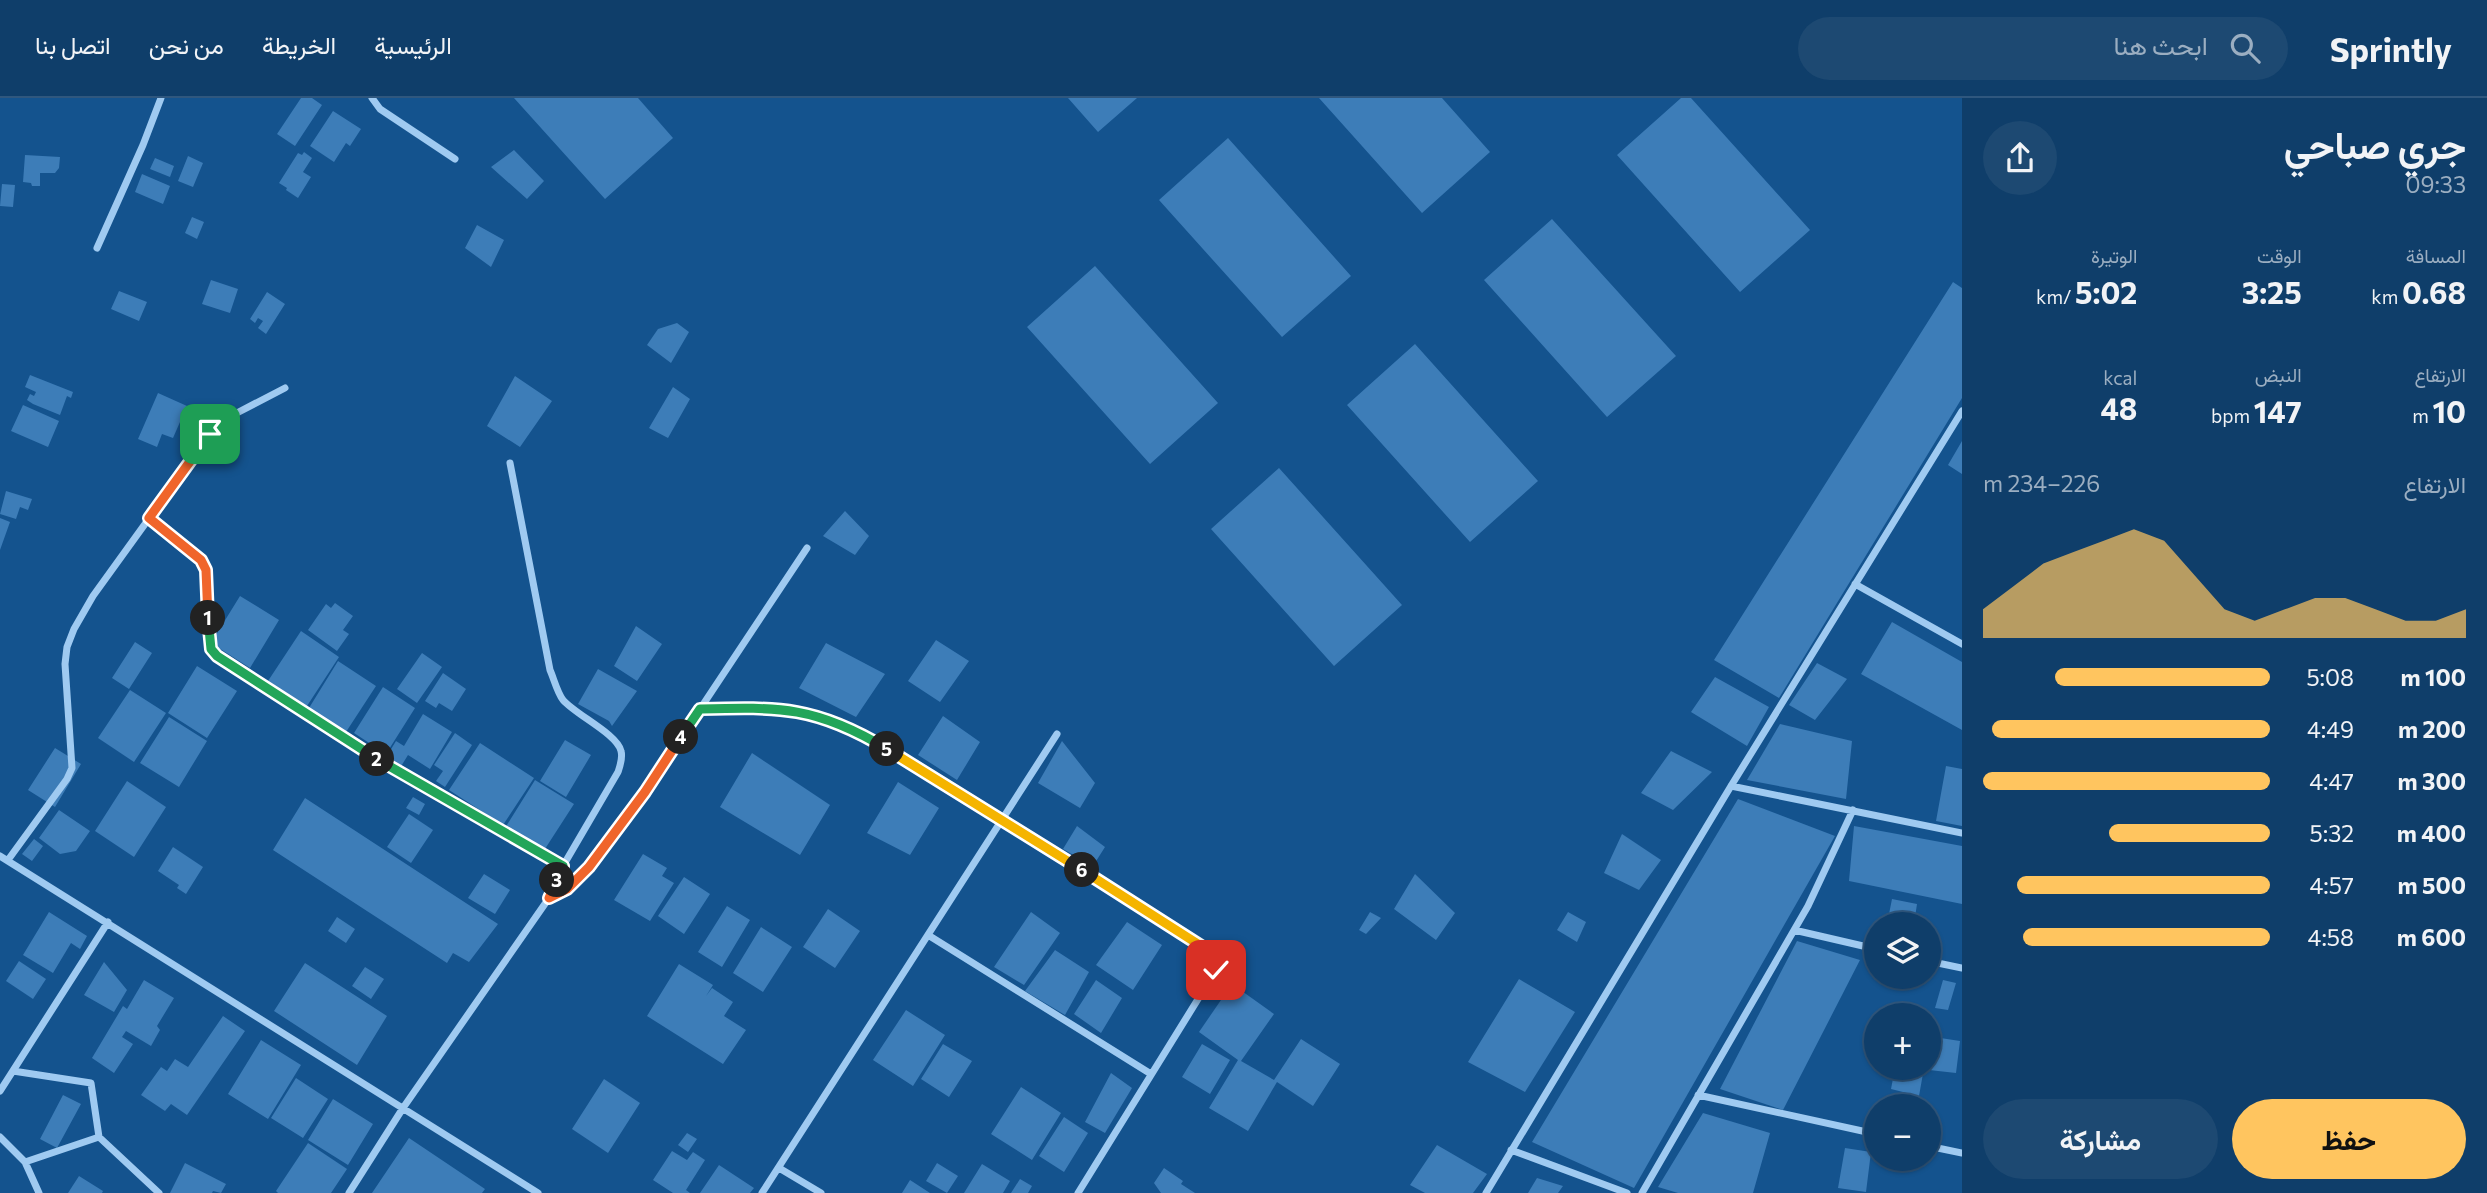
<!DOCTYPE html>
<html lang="ar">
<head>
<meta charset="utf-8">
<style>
  body { margin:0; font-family:Commissioner,Vazirmatn,sans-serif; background:#1d4972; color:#f1f3f6; direction:rtl; height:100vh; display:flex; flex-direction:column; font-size:26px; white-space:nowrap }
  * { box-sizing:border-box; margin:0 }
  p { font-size:23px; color:#9baec1 }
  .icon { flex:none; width:38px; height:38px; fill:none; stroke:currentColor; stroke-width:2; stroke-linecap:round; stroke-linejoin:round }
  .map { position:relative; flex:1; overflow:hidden; direction:ltr }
  .drawer { display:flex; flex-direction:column; background:#0f3e6a; width:525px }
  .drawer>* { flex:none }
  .buttons { position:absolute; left:1864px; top:814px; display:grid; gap:14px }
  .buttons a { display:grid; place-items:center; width:77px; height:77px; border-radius:50%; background:#0f3e6a; box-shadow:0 2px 5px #0004,0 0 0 2px #2f577e; font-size:35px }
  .pin { position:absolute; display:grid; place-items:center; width:60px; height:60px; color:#fff; margin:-30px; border-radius:14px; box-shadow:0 4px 10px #0006 }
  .km { position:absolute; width:35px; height:35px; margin:-18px; border-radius:50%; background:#222; color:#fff; font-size:19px; line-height:35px; text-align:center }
  .round { display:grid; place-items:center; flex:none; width:74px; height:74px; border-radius:37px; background:#1d4972 }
  .headline { display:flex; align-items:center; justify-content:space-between; height:119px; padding:0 21px }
  h1 { font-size:38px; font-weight:700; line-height:52px }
  .metrics { display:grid; grid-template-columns:repeat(3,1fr); gap:10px; height:119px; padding:7px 21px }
  .metrics div { display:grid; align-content:center }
  .metrics b { font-size:30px; font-weight:700 }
  .metrics small { font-size:19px; font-weight:400 }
  .metrics p { font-size:19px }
  .chart { height:196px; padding:14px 21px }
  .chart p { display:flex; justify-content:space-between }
  .chart svg { width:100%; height:126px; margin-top:7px; fill:#ffc55f; opacity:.7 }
  .button { display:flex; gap:14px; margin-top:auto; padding:14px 21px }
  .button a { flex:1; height:80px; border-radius:42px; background:#ffc55f; color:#111; font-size:28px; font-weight:700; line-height:80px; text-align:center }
  .button a+a { background:#1d4972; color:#f1f3f6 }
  ul { padding:0 21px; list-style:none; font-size:23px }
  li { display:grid; grid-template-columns:112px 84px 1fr; align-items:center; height:52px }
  li i { height:18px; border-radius:9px; background:#ffc55f }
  header { display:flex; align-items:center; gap:42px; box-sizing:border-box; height:98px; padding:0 35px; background:#0f3e6a; border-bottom:2px solid #2f577e }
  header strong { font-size:33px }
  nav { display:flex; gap:38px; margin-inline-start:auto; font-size:24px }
  .search { width:490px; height:63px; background:#1d4972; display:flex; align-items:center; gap:18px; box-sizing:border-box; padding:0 24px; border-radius:38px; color:#9baec1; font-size:26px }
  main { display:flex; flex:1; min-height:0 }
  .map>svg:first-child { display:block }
</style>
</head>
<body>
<header>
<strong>Sprintly</strong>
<div class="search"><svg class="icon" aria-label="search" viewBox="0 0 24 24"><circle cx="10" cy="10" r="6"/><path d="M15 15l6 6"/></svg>ابحث هنا</div>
<nav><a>الرئيسية</a><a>الخريطة</a><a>من نحن</a><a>اتصل بنا</a></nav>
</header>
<main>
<section class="drawer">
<div class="headline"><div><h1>جري صباحي</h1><p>09:33</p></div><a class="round"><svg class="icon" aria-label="share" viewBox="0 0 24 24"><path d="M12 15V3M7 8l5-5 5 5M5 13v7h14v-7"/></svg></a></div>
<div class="metrics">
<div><p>المسافة</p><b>0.68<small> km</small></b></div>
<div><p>الوقت</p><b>3:25</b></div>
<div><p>الوتيرة</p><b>5:02<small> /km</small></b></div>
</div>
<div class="metrics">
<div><p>الارتفاع</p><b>10<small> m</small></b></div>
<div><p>النبض</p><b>147<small> bpm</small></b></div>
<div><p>kcal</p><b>48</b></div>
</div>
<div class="chart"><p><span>الارتفاع</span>226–234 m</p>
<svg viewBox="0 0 160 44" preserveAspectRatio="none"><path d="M0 44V34L10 26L20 18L30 14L40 10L50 6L60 10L70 22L80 34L90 38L100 34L110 30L120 30L130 34L140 38L150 38L160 34V44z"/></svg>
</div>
<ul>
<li><b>100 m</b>5:08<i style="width:75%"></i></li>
<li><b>200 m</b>4:49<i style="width:97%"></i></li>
<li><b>300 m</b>4:47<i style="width:100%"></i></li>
<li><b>400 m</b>5:32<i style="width:56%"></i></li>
<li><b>500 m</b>4:57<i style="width:88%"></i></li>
<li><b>600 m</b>4:58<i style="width:86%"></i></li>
</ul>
<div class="button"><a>حفظ</a><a>مشاركة</a></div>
</section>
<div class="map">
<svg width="1962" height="1095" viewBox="0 0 1962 1095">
  <rect width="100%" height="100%" fill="#14538e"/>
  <path fill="#3d7db8" d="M301,0H312L322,7L295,48L277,36Z
    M514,0H638L673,40L605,101Z
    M1068,0H1137L1098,34Z
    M1319,0H1442L1490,54L1422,115Z
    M1681,0H1691L1810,132L1740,194L1617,57Z
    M333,13L361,31L350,48L346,45L334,64L310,48Z
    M1228,40L1351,178L1282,239L1159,102Z
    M514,52L544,83L527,101L491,69Z
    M304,54L312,60L303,74L311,79L298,100L286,92L287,90L279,85L298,55L302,57Z
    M25,57L60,59L59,70L55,75H40V88H32L31,85L23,84Z
    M188,58L203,65L193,89L178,83Z
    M155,60L174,68L170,79L150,71Z
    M142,76L170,88L163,106L135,94Z
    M2,86L15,87L13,109L0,108Z
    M192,119L204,124L197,141L185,135Z
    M1552,121L1676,258L1607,319L1484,182Z
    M477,127L504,142L491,169L465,150Z
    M1095,168L1218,305L1150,366L1027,229Z
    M211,182L238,191L230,215L202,206Z
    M1953,184L1962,190V300L1779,600L1714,562Z
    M119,193L147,204L139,223L111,211Z
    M267,194L285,206L266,236L258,230L263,223L258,220L255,225L250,221Z
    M677,225L689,234L671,265L647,247L658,231Z
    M1415,246L1538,383L1470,444L1347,307Z
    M30,277L73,294L71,300L67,298L60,317L33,306L27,302L30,296L34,298L36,294L25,289Z
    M515,278L552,303L520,349L487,328Z
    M673,289L690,301L668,340L649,330Z
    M158,295L187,308L173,340L162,336L157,349L138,341Z
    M23,307L59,323L48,349L11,333Z
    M1962,343V376L1948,367Z
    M1279,370L1402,507L1334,568L1211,431Z
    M6,393L32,401L28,412L20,409L16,421L0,416Z
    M845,413L869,438L855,457L823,438Z
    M0,420L10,424L0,452Z
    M240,498L279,522L250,570L211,545Z
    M335,505L353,518L343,532L349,536L337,553L308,532L326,506L331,510Z
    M1892,524L1962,564V632L1861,576Z
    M636,528L662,546L637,583L614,568Z
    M301,533L339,559L307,608L268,583Z
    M936,542L969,563L940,604L908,583Z
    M135,544L152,555L129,591L112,580Z
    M826,545L885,576L856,619L799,590Z
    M422,555L442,569L417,605L397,591Z
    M338,563L376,588L346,634L309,610Z
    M1817,565L1847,581L1815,622L1789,607Z
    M197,568L237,593L207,640L168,615Z
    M598,571L637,593L612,628L609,623L578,606Z
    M443,575L466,591L452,613L439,605L436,610L425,603Z
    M1715,579L1769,609L1747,648L1691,614Z
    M383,589L415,610L386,656L354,635Z
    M130,592L166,615L134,664L98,640Z
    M423,616L452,634L430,671L408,657L400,670L385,661L396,643L404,648Z
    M943,618L980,644L957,682L918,657Z
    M169,619L207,643L179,689L140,665Z
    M1780,626L1852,643L1846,701L1747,682Z
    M455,635L472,647L445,689L436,683L443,673L434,667Z
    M565,642L591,657L566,699L540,683Z
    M1062,643L1095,685L1080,710L1038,685Z
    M480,645L534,680L503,727L449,692Z
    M55,650L81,666L55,709L28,692Z
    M1671,653L1712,674L1673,712L1641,695Z
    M752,655L830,707L800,757L720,709Z
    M1946,668L1962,671V728L1936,723Z
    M535,682L574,706L543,754L505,730Z
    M127,683L166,709L134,759L95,733Z
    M898,684L939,710L910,757L867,735Z
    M413,699L425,706L419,717L406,710Z
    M305,700L498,826L469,864L453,855L447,865L273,752Z
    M1738,701L1835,738L1634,1090L1532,1044Z
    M59,712L90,733L76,753L60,756L39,740Z
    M409,716L433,732L411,765L387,749Z
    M1077,728L1105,749L1093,768L1063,751Z
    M1854,728L1962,748V806L1849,783Z
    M1622,736L1661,762L1639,792L1604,775Z
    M34,741L43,748L32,763L22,756Z
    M173,749L203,769L186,796L177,790L179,787L158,773Z
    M643,756L667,770L662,778L674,785L650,823L614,802Z
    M484,776L510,792L495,816L468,800Z
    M1415,776L1455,815L1436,842L1394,811Z
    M684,779L710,796L684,836L658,818Z
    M1892,801L1917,806L1914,826H1887Z
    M727,808L750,822L722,869L698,854Z
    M828,811L860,833L835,870L803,849Z
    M49,814L87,838L80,851L71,845L53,875L23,857Z
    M1031,814L1060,835L1024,887L994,869Z
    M1370,814L1381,820L1366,836L1359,832Z
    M1568,814L1586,824L1577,844L1557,832Z
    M337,819L355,831L346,845L328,833Z
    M1127,824L1162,847L1133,892L1096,867Z
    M761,829L792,849L763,894L733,875Z
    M1797,843L1860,862L1783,1012L1720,991Z
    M1055,852L1089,874L1065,917L1025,893Z
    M19,863L46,881L33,901L6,883Z
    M104,864L127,892L114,914L84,897Z
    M305,865L387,918L357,967L274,913Z
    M679,866L713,887L706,898L712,890L733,904L724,918L746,932L723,966L647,918Z
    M365,869L384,881L371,901L352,888Z
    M1519,881L1575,914L1525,994L1468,964Z
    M144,882L174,900L157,928L160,932L151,948L126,933L122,939L133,946L114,975L92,960L123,908L127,911Z
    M1096,882L1122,900L1101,935L1074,916Z
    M1943,882L1956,885L1948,912L1935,910Z
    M1232,886L1274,916L1241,963L1274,982L1301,941L1340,966L1313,1008L1277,984L1248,1033L1209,1010L1238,962L1199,934Z
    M906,912L945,937L913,988L873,962Z
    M223,918L245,933L187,1017L171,1006L165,1013L141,997L161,969L167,973L175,961L188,969Z
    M1934,939L1960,943L1956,975L1929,972Z
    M261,942L301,967L268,1021L228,996Z
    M943,946L972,963L949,999L921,981Z
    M1202,946L1230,962L1210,996L1182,979Z
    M1895,970H1924L1919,998L1891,991Z
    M1111,975L1132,990L1105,1035L1085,1024Z
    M296,980L328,1001L303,1040L271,1020Z
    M604,981L640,1005L608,1055L572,1031Z
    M1021,989L1061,1015L1032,1062L991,1036Z
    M63,997L81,1006L57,1050L40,1041Z
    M333,1001L373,1026L348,1067L308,1042Z
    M1703,1015L1770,1035L1753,1095H1678L1658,1089Z
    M1064,1019L1088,1035L1064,1074L1039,1058Z
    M687,1035L697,1041L688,1054L678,1047Z
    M409,1040L485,1091L482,1095H372Z
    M308,1045L347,1071L331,1095H278L276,1093Z
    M1437,1047L1487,1076L1473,1095H1425L1410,1087Z
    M1845,1050L1871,1054L1866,1094L1838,1090Z
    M672,1053L687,1062L693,1054L705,1062L686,1092L690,1095H673L653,1082Z
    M185,1065L226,1086L221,1095L213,1093L212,1095H170Z
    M937,1065L958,1078L947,1095L926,1083Z
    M982,1066L1010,1083L1003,1095H964Z
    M719,1067L754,1090L750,1095H700Z
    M1164,1070L1183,1083L1181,1086L1195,1095H1161L1154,1085Z
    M79,1078L103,1093L102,1095H68Z
    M1537,1080L1563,1088L1558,1095H1528Z
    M1020,1081L1032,1088L1028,1095H1011Z
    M910,1082L930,1095H902Z"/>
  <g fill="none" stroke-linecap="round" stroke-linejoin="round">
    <path stroke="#9fcaf1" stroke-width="7" d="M372,0L380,11L455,61
      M97,150L143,47L161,0
      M149,420C167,434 197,449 205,470C212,487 209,522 209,541L211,551L217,558L386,667L563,768
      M1855,486L1962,546
      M700,611L769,609L804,614L836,623L861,635L1001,721L1215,859L1218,863L1216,872L1078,1095
      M1731,688L1962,735
      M0,758L538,1095
      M8,762L67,681L72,670L65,566L67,549L74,531L93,498L210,336L220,325L233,317L285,290
      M550,800L578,782L645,694L807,450
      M1794,832L1876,851
      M928,837L1151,976
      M1928,863L1962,870
      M13,973L91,985L99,1039L159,1095
      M0,993L108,824
      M1698,997L1876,1036
      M0,1039L25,1064L99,1039
      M1928,1048L1962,1055
      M1511,1052L1627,1095
      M25,1064L39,1095
      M779,1070L821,1095
      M349,1095L403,1010L549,800L563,768L618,674C620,668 623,660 621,653C617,636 576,617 563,602C557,594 554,581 550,572L510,365
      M762,1095L1057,636
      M1486,1095L1731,688L1962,313
      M1642,1095L1808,808L1853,712"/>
  </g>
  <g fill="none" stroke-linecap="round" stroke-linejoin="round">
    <g stroke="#fff" stroke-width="14">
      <path id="split-1" d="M208,520L206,472L201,462L149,420L210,336"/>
    </g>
    <g stroke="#fff" stroke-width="14">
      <path id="split-2" d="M208,520L211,551L217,558L377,661"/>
    </g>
    <g stroke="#fff" stroke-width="14">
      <path id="split-3" d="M377,661L563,768L557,782"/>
    </g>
    <g stroke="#fff" stroke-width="14">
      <path id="split-4" d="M557,782L549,800L567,791L589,769L645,694L681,639"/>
    </g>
    <g stroke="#fff" stroke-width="14">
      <path id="split-5" d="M681,639L700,611C780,609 816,608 887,651"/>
    </g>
    <g stroke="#fff" stroke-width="14">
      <path id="split-6" d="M887,651L1082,772"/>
    </g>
    <g stroke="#fff" stroke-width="14">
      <path id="split-7" d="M1082,772L1212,855L1218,863L1216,872"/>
    </g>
    <use href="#split-1" stroke="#f0652b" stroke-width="9"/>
    <use href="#split-2" stroke="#22a559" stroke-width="9"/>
    <use href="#split-3" stroke="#22a559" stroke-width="9"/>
    <use href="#split-4" stroke="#f0652b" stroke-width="9"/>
    <use href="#split-5" stroke="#22a559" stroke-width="9"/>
    <use href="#split-6" stroke="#f5b400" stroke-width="9"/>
    <use href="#split-7" stroke="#f5b400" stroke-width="9"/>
  </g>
</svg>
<div class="buttons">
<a><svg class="icon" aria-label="layers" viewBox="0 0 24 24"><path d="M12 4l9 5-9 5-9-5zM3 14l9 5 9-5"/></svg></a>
<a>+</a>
<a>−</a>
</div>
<div class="pin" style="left:210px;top:336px;background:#1e9e55"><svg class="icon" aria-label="arrive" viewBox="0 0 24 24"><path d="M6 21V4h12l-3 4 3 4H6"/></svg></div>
<div class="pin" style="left:1216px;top:872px;background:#d93025"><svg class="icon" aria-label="check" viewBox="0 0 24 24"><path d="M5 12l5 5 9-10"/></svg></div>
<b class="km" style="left:208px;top:520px">1</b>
<b class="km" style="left:377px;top:661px">2</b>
<b class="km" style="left:557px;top:782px">3</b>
<b class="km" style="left:681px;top:639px">4</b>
<b class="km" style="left:887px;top:651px">5</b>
<b class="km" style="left:1082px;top:772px">6</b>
</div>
</main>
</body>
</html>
